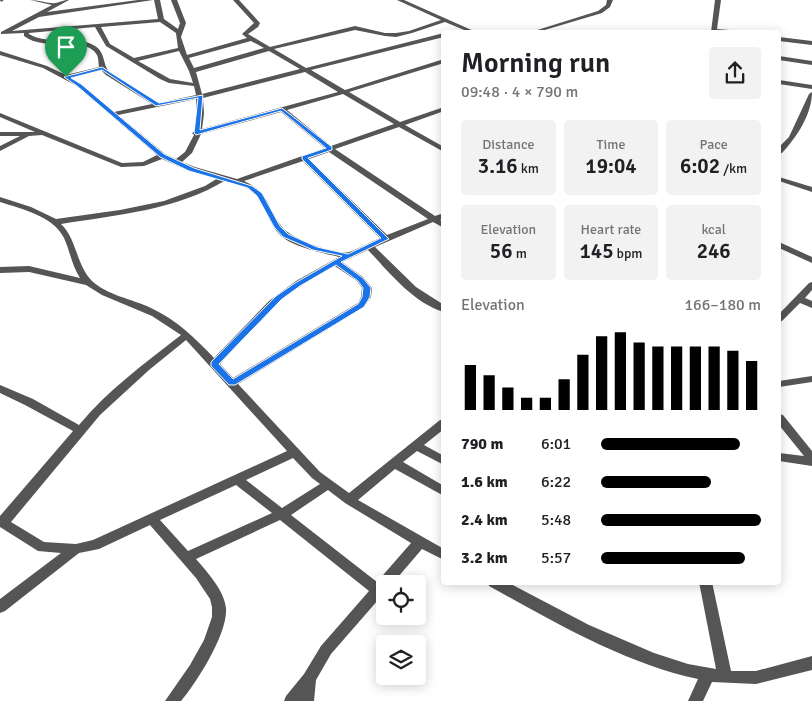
<!DOCTYPE html>
<html lang="en">
<head>
<meta charset="utf-8">
<style>
  body { margin:0; font-family:Signika,sans-serif; background:#f2f2f2; color:#202124; height:100vh; display:flex; flex-direction:column; font-size:19px; white-space:nowrap }
  * { box-sizing:border-box; margin:0 }
  p { font-size:16px; color:#757577 }
  .icon { flex:none; width:28px; height:28px; fill:none; stroke:currentColor; stroke-width:2; stroke-linecap:round; stroke-linejoin:round }
  .map { position:relative; flex:1; overflow:hidden }
  .side { position:absolute; left:441px; top:30px; width:340px; height:555px; display:flex; flex-direction:column; background:#fff; border-radius:5px; box-shadow:0 2px 12px #0003 }
  .side>* { flex:none }
  .tools { position:absolute; left:376px; top:575px; display:grid; gap:10px }
  .tools a { display:grid; place-items:center; width:50px; height:50px; border-radius:5px; background:#fff; box-shadow:0 2px 12px #0003; font-size:25px }
  .pin { position:absolute; display:grid; place-items:center; width:42px; height:42px; color:#fff; margin:-51px -21px; border-radius:50% 50% 50% 0; rotate:-45deg; box-shadow:0 0 5px #0007 }
  .pin .icon { rotate:45deg }
  .round { display:grid; place-items:center; flex:none; width:52px; height:52px; border-radius:5px; background:#f2f2f2 }
  .head { display:flex; align-items:center; justify-content:space-between; height:85px; padding:0 20px }
  h1 { font-size:28px; font-weight:600; line-height:38px }
  .metrics { display:grid; grid-template-columns:repeat(3,1fr); gap:8px; height:85px; padding:5px 20px }
  .metrics div { display:grid; align-content:center; border-radius:5px; background:#f2f2f2; text-align:center }
  .metrics b { font-size:21px; font-weight:600 }
  .metrics small { font-size:14px; font-weight:400 }
  .metrics p { font-size:14px }
  .chart { height:140px; padding:10px 20px }
  .chart p { display:flex; justify-content:space-between }
  .chart svg { width:100%; height:90px; margin-top:5px; stroke:#000; stroke-width:6 }
  ul { padding:0 20px; list-style:none; font-size:16px }
  li { display:grid; grid-template-columns:80px 60px 1fr; align-items:center; height:38px }
  li i { height:12px; border-radius:6px; background:#000 }
  .map>svg:first-child { display:block }
</style>
</head>
<body>
<div class="map">
<svg width="812" height="701" viewBox="0 0 812 701">
  <rect width="100%" height="100%" fill="#fff"/>
  <g fill="none" stroke-linecap="round" stroke-linejoin="round">
    <path fill="#555" fill-rule="evenodd" d="M0,0H4L1,2Z
      M30,0C38,0 50,4 56,3C61,2 63,0 69,0L47,12L138,0H153L39,17L12,31L158,19L154,0H160L164,19L178,29L180,23L171,0H177L186,23L181,37L187,55L247,38L242,34L254,23L233,0H239L260,23L258,27L248,34L270,47L355,26L385,33H396L409,31L441,20L397,0H404L476,32H469L445,22L412,33L396,37L385,36L355,30L274,49L306,68L444,33V37L311,70L345,90L444,59V63L349,92L400,122L444,107V111L405,125L444,147V152L399,127L335,149L435,216L444,213V218L440,220L444,222V228L433,222L375,247L416,287L444,305V312C413,303 389,272 368,250L342,262L363,277L372,288L371,297L364,307L238,384L320,472L349,493L440,420L444,419V429L424,445L444,456V465L417,451L403,462L444,486V496L395,469L358,500L444,549V560L422,549L392,584H385V592L331,654L316,680L314,701H284L286,696L304,674L321,646L369,591L280,520L196,559C207,572 224,590 226,608C228,633 197,682 181,701H165L190,665L204,640L212,617V607L210,599L196,578L150,525L99,549L79,553L5,611L0,613V599L61,553L38,551L0,527V516L73,431L25,405L0,393V385L33,399L79,425C108,390 145,363 181,335L152,316L102,295L86,285L29,272L0,273V267L29,266L80,278C72,266 70,251 64,238C53,216 22,209 0,202V197L31,207L56,219L120,210L164,201L205,186L218,178L189,171L162,159L144,166L121,167L42,135L29,136L0,151V146L20,136H0V132H35L0,117V113L122,163L143,162L157,155L77,86L43,68L0,55V51L47,66L66,75L99,67C98,63 99,59 97,55C89,39 57,46 42,43C35,42 30,40 24,36V33L1,34V32L52,5ZM160,22L176,33L178,48L134,58L110,44L101,27ZM95,27L106,46L160,79L169,83L194,86L196,95L159,103L110,73C102,64 106,53 95,46C76,34 49,46 29,34V33ZM251,41L264,48L194,68L189,58ZM179,51L189,71L193,83L170,79L138,61ZM269,51L300,69L202,94L196,72ZM101,70L106,75L152,104L114,112L81,84L71,78ZM305,72L338,92L202,129L204,114L203,98ZM343,94L394,124L331,146L287,110ZM196,99L197,114L195,131L192,133L194,135L185,152L176,159L165,154L118,115ZM281,112L325,148L237,179L195,167L182,162L192,153L201,134ZM329,152L428,219L387,235L309,159ZM303,161L380,238C370,242 359,249 349,252C336,256 290,238 282,227C266,207 271,194 244,181ZM226,180C236,183 249,187 257,196C267,208 269,225 281,236C293,247 323,253 339,257L296,281L269,301L214,358C194,337 178,321 151,308C132,299 107,295 92,281C76,265 77,239 61,224C117,215 177,210 226,180ZM335,266L357,281L362,288L361,297L358,303L233,378L220,364C237,345 254,324 273,307C292,290 314,277 335,266ZM186,340L287,451L93,540L76,544L44,542L11,522L100,415L149,370ZM293,458L312,478L320,484L282,508L246,480ZM236,485L272,513L188,551L160,520ZM328,490L345,503L411,543L377,582L291,515Z
      M607,0H613L610,7L602,13L538,32H531L598,11L606,5Z
      M715,0H721L717,29L729,30L732,32H711Z
      M779,37L812,41V45L779,41Z
      M779,56L812,61V65L779,60Z
      M779,80L812,85V89L779,84Z
      M812,92C812,114 797,137 782,153H779V147L789,137L809,94Z
      M779,177L812,187V192L779,181Z
      M779,242L812,257V263L779,248Z
      M812,282V290L805,298L812,301V308L800,303L782,321L779,322V314L809,283Z
      M812,376V382L779,387V381Z
      M779,414L783,415L812,451V466L779,461V453L804,456L779,425Z
      M488,582H507L589,625L654,653L688,664L716,669L699,582H712L731,671H756L812,656V670L756,684L712,682L703,701H688L698,679C626,664 554,622 489,586Z"/>
  </g>
  <path fill="#1a73e8" stroke="#fff" fill-rule="evenodd" d="M102,67L159,103L203,95L200,130L282,108L332,147V150L308,158L389,239L341,262L363,278L371,288L370,297L364,307L235,385H229L211,366V362L276,296L295,283L342,256L313,250L283,237L274,227L257,196L248,188L189,171L160,157L77,86L64,77ZM102,70L156,106L198,98L194,133L196,135L281,111L326,148L302,156V159L381,238L348,254L317,247L288,234L280,226L262,193L252,186L194,168L164,154L81,84L71,78ZM336,265L358,281L363,288L362,297L358,304L233,379L219,364L282,299L300,286Z"/>
</svg>
<div class="tools">
<a><svg class="icon" aria-label="locate" viewBox="0 0 24 24"><circle cx="12" cy="12" r="6"/><path d="M12 2v4M12 18v4M2 12h4M18 12h4"/></svg></a>
<a><svg class="icon" aria-label="layers" viewBox="0 0 24 24"><path d="M12 4l9 5-9 5-9-5zM3 14l9 5 9-5"/></svg></a>
</div>
<div class="pin" style="left:66px;top:77px;background:#1e9e55"><svg class="icon" aria-label="arrive" viewBox="0 0 24 24"><path d="M6 21V4h12l-3 4 3 4H6"/></svg></div>
<section class="side">
<div class="head"><div><h1>Morning run</h1><p>09:48 · 4 × 790 m</p></div><a class="round"><svg class="icon" aria-label="share" viewBox="0 0 24 24"><path d="M12 15V3M7 8l5-5 5 5M5 13v7h14v-7"/></svg></a></div>
<div class="metrics">
<div><p>Distance</p><b>3.16<small> km</small></b></div>
<div><p>Time</p><b>19:04</b></div>
<div><p>Pace</p><b>6:02<small> /km</small></b></div>
</div>
<div class="metrics">
<div><p>Elevation</p><b>56<small> m</small></b></div>
<div><p>Heart rate</p><b>145<small> bpm</small></b></div>
<div><p>kcal</p><b>246</b></div>
</div>
<div class="chart"><p><span>Elevation</span>166–180 m</p>
<svg viewBox="0 0 160 44" preserveAspectRatio="none"><path d="M5 44V22M15 44V27M25 44V33M35 44V38M45 44V38M55 44V29M65 44V17M75 44V8M85 44V6M95 44V11M105 44V13M115 44V13M125 44V13M135 44V13M145 44V15M155 44V20"/></svg>
</div>
<ul>
<li><b>790 m</b>6:01<i style="width:87%"></i></li>
<li><b>1.6 km</b>6:22<i style="width:69%"></i></li>
<li><b>2.4 km</b>5:48<i style="width:100%"></i></li>
<li><b>3.2 km</b>5:57<i style="width:90%"></i></li>
</ul>
</section>
</div>
</body>
</html>
